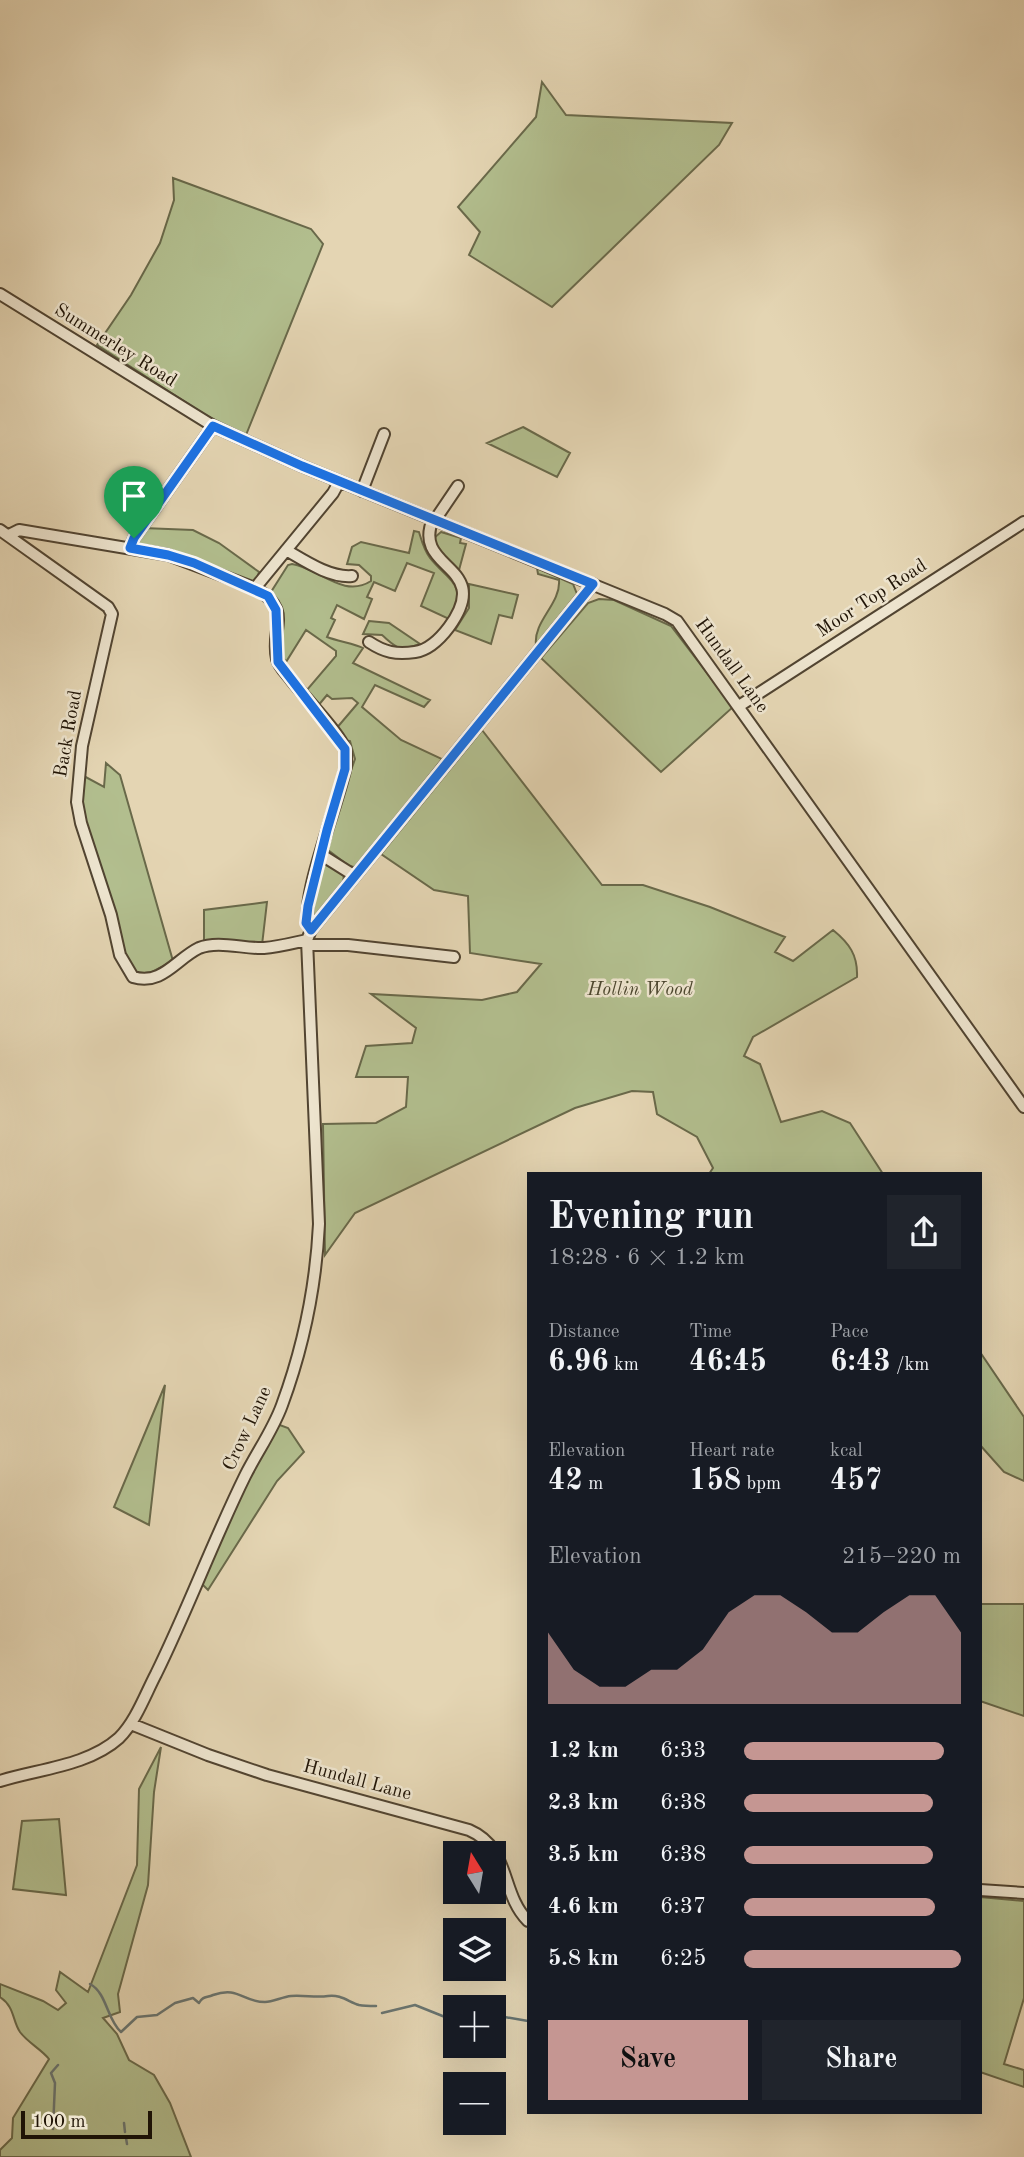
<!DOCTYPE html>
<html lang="en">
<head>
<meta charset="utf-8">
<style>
  body { margin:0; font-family:"Old Standard TT",serif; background:#20242c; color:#f1f3f6; height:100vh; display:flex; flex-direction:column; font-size:26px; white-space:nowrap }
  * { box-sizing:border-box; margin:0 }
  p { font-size:23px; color:#9ea1a6 }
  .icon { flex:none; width:38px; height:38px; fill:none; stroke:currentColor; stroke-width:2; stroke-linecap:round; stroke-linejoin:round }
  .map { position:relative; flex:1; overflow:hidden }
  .sheet { position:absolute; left:527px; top:1172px; width:455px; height:942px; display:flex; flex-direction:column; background:#171b24; border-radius:0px; box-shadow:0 7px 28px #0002 }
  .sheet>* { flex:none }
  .needle { width:46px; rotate:349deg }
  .fabs { position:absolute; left:443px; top:1841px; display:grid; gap:14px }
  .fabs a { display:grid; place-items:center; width:63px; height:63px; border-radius:0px; background:#171b24; box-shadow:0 7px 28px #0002; font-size:35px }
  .scale { position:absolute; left:21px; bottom:18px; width:131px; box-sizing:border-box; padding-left:7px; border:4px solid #201406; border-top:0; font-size:19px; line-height:24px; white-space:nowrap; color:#201406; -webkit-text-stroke:5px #ede4ce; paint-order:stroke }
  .pin { position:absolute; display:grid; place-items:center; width:60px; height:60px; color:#fff; margin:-72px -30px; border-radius:50% 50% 50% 0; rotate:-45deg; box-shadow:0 0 7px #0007 }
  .pin .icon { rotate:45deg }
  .round { display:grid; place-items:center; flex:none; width:74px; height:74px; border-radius:0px; background:#20242c }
  .overview { display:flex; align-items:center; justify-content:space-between; height:119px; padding:0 21px }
  h1 { font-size:38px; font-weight:600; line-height:52px }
  .stats { display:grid; grid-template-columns:repeat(3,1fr); gap:10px; height:119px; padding:7px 21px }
  .stats div { display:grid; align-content:center }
  .stats b { font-size:30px; font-weight:600 }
  .stats small { font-size:19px; font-weight:400 }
  .stats p { font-size:19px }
  .chart { height:196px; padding:14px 21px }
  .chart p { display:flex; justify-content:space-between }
  .chart svg { width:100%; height:126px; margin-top:7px; fill:#c59692; opacity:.7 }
  .button { display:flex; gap:14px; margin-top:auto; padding:14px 21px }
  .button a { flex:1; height:80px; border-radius:0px; background:#c59692; color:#111; font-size:28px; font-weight:600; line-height:80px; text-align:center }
  .button a+a { background:#20242c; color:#f1f3f6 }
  ul { padding:0 21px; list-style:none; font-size:23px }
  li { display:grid; grid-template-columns:112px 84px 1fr; align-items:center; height:52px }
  li i { height:18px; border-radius:9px; background:#c59692 }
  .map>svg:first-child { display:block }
</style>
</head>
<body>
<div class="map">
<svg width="1024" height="2157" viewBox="0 0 1024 2157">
  <rect width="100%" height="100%" fill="#e4d5b3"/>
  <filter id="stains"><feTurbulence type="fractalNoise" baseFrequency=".00286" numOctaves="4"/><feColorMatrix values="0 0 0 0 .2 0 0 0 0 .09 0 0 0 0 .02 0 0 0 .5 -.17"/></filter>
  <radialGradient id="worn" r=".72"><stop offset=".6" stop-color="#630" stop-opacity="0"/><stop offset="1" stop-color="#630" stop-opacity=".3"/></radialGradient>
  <path fill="#b2be8e" stroke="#69694a" stroke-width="2" d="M542,82L566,115L732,123L719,145L552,307L469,255L480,232L458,207L536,117Z
    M173,178L311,229L323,244L246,435L207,416L97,345L131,295L160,243L174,200Z
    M523,427L570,453L557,477L487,443Z
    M143,528L193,530L219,543L259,572L256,582L251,583L141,546L137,542Z
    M414,531L419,532C422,542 424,550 430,558C449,582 469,584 449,619L421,606L434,573L407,563L395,591L374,582L367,597L372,599L364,619L337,605L331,618L335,620L327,637C337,641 356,644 363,648L353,663L430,700L424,707L375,685L362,707L401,740L442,759L360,863L354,867L349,866L328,850L337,810L355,759L350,741L345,740L335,730L358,703L352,698L332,699L327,695L317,707L306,691L336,656V651L306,630L286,662C273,647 286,624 280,607C279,601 275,597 271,592L288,565L292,564C319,568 343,599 371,581V576L359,565L347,564L352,547L361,542L409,553Z
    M441,532L461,538L460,543L466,544L459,570L436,548L434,538Z
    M537,568L573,584L577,594L536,645C533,621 561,604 559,580L538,574Z
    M469,584L518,595L512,618L499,615L491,644L455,630L469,608Z
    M599,599L614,600L671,626L733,707L661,772L541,658L588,603Z
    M369,621L389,623L420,644C398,652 397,648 382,635L363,634Z
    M482,730L602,885H643L710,907L785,937L775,952L793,961L833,930C849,943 858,955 857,977L753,1037L744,1056L760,1064L781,1122L822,1111L850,1123L883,1174H709L713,1168L697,1137L657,1114L653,1092L632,1091L575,1108L355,1213L325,1255L323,1124L376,1123L406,1107L408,1077H356L366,1046L412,1043L416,1028L371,994L482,1000L517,992L541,964L470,953L468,896L434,890L381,854Z
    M106,763L120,775L173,961L152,972L137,974L126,959L82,813V775L104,787Z
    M324,864L342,872L344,875L343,882L317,916L313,917L312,908Z
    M267,902L262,945L204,942V910Z
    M980,1352L1024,1417V1481L1004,1472L980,1445Z
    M165,1385L149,1525L114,1507Z
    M277,1424L288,1428L304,1452L277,1481L208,1590L202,1584L228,1519Z
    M980,1604H1024V1716L980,1701Z
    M161,1747L154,1792L148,1885L118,1994L120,2012L103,2018L117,2034L129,2060L154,2075L170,2103L191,2157H0V2150L12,2138L13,2118L49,2059C41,2049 27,2042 20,2032C12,2020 15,2007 0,1997V1984L43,2001L58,2010L66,2003L56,1990L60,1972L88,1992L137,1865L139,1789Z
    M59,1819L66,1895L13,1889L22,1821Z
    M980,1897L1024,1901V1998L1004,2064L1024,2070V2087L980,2072Z"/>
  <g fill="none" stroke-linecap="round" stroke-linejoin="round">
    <path stroke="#697571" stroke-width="2.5" d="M90,1984C107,1993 107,2020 121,2032L137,2017L157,2015L175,2003L193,1998L199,2003C203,1996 206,1998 213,1995C239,1986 242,2002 265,2002C273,2002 282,1997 291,1996C305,1995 316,1998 328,1996C340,1994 349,2002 359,2005C364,2006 370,2006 376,2006
      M382,2013L415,2005L455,2021
      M494,2017L499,2016L528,2021
      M124,2123L125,2132
      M53,2129L55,2083L51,2073L58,2065
      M126,2138L127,2144"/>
    <g stroke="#514431" stroke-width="14">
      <path id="minor" d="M0,294L213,426L302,466L665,614L677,621L1024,1107
        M362,491L384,434
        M435,520L458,486
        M0,530L108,607L112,614L82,746L77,802L81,823L111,915L120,955L133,977C162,986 176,959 199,948C218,940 244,949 264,948C279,947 293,943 307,940
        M9,535L19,530L168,555L255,588C294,611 270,627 277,659C279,667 287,674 292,681C303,695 341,735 345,749C347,753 346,760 346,765C342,795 294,910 311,930
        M130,548L134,538L213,426
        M286,550C305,561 330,578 352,576
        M255,588L333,493L339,482
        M369,642C384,652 396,655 415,652C429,650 440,639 449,627C495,564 411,571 433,519
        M739,706L1024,522
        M320,854L355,876
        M308,945H348L454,957
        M131,1724L208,1755L267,1775L469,1830C511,1848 500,1893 528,1921
        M0,1781C38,1769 88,1766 119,1738C136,1721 145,1695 156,1674C188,1609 213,1541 245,1476C257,1452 273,1430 282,1405C303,1348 316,1284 319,1224L307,940L311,930L593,584
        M980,1890L1024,1893"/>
    </g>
    <use href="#minor" stroke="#ede4ce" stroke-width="10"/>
  </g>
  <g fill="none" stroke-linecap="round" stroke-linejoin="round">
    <g stroke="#fff" stroke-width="14">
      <path id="route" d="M213,426L302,466L593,584L311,930L306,923L308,906L327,830L345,769V749L278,662L276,610L268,596L194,563L168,555L130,548L134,538Z"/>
    </g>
    <use href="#route" stroke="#1a73e8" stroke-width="9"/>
  </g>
  <g text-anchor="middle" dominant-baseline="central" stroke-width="5" stroke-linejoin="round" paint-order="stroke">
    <g font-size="19" fill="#201406" stroke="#ede4ce">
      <text transform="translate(115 346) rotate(32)">Summerley Road</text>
      <text transform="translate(872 599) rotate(-33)">Moor Top Road</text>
      <text transform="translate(731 666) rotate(54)">Hundall Lane</text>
      <text transform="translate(69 734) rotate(-80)">Back Road</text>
      <text transform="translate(248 1429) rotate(-65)">Crow Lane</text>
      <text transform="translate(357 1781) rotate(15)">Hundall Lane</text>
    </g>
    <g font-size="19" font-style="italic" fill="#4c472f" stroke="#ede4ce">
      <text x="640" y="990">Hollin Wood</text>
    </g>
  </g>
  <rect width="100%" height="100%" filter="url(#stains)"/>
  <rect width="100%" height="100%" fill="url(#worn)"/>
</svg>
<div class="fabs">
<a><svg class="needle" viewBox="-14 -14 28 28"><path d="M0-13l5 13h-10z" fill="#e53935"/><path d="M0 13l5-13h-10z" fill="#9ea1a6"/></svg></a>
<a><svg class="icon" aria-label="layers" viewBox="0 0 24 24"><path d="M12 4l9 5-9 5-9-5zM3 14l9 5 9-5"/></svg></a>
<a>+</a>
<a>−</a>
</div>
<div class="scale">100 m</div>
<div class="pin" style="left:134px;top:538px;background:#1e9e55"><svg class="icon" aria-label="arrive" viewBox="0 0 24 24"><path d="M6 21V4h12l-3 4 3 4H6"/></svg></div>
<section class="sheet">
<div class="overview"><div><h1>Evening run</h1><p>18:28 · 6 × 1.2 km</p></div><a class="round"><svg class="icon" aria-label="share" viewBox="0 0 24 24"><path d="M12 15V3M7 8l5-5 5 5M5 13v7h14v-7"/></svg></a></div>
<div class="stats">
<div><p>Distance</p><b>6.96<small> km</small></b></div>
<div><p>Time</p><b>46:45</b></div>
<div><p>Pace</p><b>6:43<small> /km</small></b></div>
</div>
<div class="stats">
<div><p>Elevation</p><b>42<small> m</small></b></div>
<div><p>Heart rate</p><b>158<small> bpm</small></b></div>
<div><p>kcal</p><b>457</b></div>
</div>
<div class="chart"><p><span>Elevation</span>215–220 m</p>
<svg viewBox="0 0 160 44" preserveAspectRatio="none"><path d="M0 44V19L10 32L20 38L30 38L40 32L50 32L60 25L70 12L80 6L90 6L100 12L110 19L120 19L130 12L140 6L150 6L160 19V44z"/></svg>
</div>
<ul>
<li><b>1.2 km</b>6:33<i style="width:92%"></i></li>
<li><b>2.3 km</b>6:38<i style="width:87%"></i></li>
<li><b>3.5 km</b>6:38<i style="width:87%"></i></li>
<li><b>4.6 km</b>6:37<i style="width:88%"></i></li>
<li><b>5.8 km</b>6:25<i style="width:100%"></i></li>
</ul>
<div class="button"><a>Save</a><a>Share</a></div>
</section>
</div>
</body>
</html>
